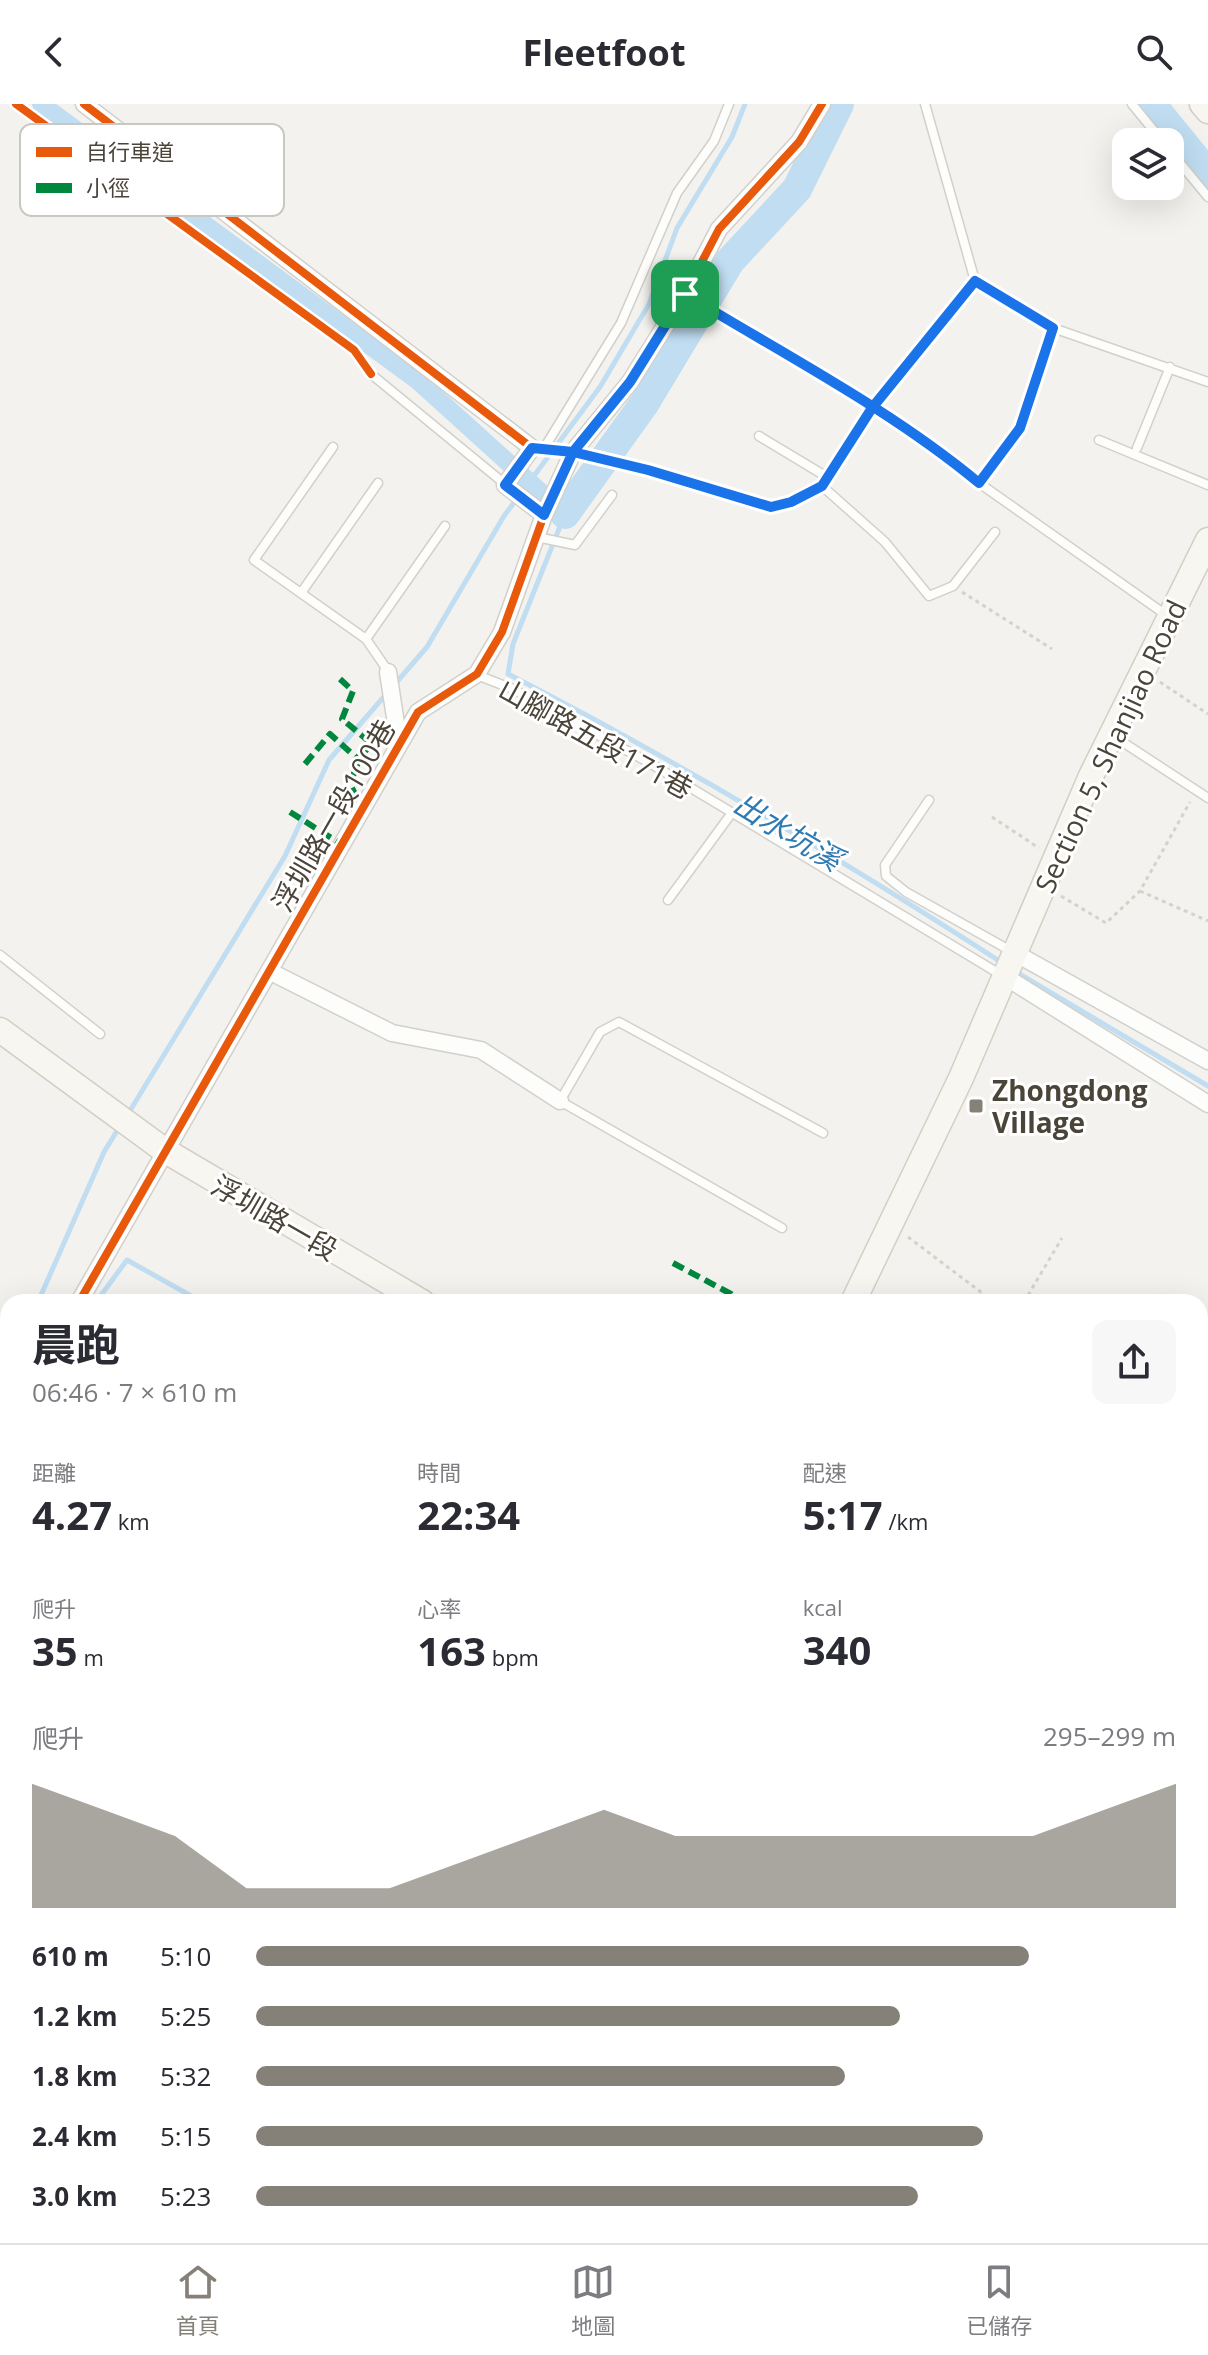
<!DOCTYPE html>
<html lang="zh-TW">
<head>
<meta charset="utf-8">
<style>
  body { margin:0; font-family:"Open Sans","Noto Sans TC",sans-serif; background:#f7f7f7; color:#2b2b33; height:100vh; display:flex; flex-direction:column; font-size:30px; white-space:nowrap }
  * { box-sizing:border-box; margin:0 }
  p { font-size:26px; color:#7c7c81 }
  .icon { flex:none; width:44px; height:44px; fill:none; stroke:currentColor; stroke-width:2; stroke-linecap:round; stroke-linejoin:round }
  .map { position:relative; flex:1; overflow:hidden }
  .details { position:absolute; left:0px; top:1190px; width:1208px; height:950px; display:flex; flex-direction:column; background:#fff; border-radius:24px 24px 0 0; box-shadow:0 8px 32px #0002 }
  .details>* { flex:none }
  .fabs { position:absolute; left:1112px; top:24px; display:grid; gap:16px }
  .fabs a { display:grid; place-items:center; width:72px; height:72px; border-radius:16px; background:#fff; box-shadow:0 8px 32px #0002; font-size:40px }
  .pin { position:absolute; display:grid; place-items:center; width:68px; height:68px; color:#fff; margin:-34px; border-radius:16px; box-shadow:0 4px 12px #0006 }
  .round { display:grid; place-items:center; flex:none; width:84px; height:84px; border-radius:16px; background:#f7f7f7 }
  .headline { display:flex; align-items:center; justify-content:space-between; height:136px; padding:0 32px }
  h1 { font-size:44px; font-weight:700; line-height:60px }
  .stats { display:grid; grid-template-columns:repeat(3,1fr); gap:12px; height:136px; padding:8px 32px }
  .stats div { display:grid; align-content:center }
  .stats b { font-size:40px; font-weight:700 }
  .stats small { font-size:22px; font-weight:400 }
  .stats p { font-size:22px }
  .chart { height:224px; padding:16px 32px }
  .chart p { display:flex; justify-content:space-between }
  .chart svg { width:100%; height:144px; margin-top:8px; fill:#868178; opacity:.7 }
  ul { padding:0 32px; list-style:none; font-size:26px }
  li { display:grid; grid-template-columns:128px 96px 1fr; align-items:center; height:60px }
  li i { height:20px; border-radius:10px; background:#868178 }
  header { display:flex; justify-content:space-between; align-items:center; height:104px; padding:0 32px; background:#fff; font-size:36px; font-weight:700 }
  .tabs { display:flex; justify-content:space-around; align-items:center; height:112px; border-top:2px solid #e1e1e2; background:#fff; font-size:22px; color:#7c7c81 }
  .tabs a { display:grid; justify-items:center; gap:4px }
  .tabs .selected { color:#868178 }
  .map>svg:first-child { display:block }
</style>
</head>
<body>
<header><svg class="icon" aria-label="back" viewBox="0 0 24 24"><path d="M15 5l-7 7 7 7"/></svg>Fleetfoot<svg class="icon" aria-label="search" viewBox="0 0 24 24"><circle cx="10" cy="10" r="6"/><path d="M15 15l6 6"/></svg></header>
<div class="map">
<svg width="1208" height="2139" viewBox="0 0 1208 2139">
  <rect width="100%" height="100%" fill="#f4f2ee"/>
  <g fill="none" stroke-linecap="round" stroke-linejoin="round">
    <path stroke="#c0ddf1" stroke-width="5" d="M565,410L513,540L508,570C678,657 841,755 1001,858
      M395,580L427,543L504,412L600,283L649,200L677,124L732,33L745,0
      M1016,868L1208,982
      M128,1010L285,752L329,656L388,588
      M38,1198L104,1048L120,1022
      M96,1198L127,1156L202,1198
      M0,1278L8,1262
      M0,1362L8,1348
      M715,2132L718,2139"/>
    <path stroke="#c0ddf1" stroke-width="18" d="M41,0L418,277L565,410"/>
    <path stroke="#c0ddf1" stroke-width="30" d="M1151,0L1208,70
      M565,410L644,300L730,157L797,85L839,0"/>
    <g stroke="#d2d0cb" stroke-width="11">
      <path id="lane" d="M925,0L975,177
        M1132,0L1163,38
        M1170,47L1208,93
        M685,190L933,341L979,379L1169,513
        M371,270L505,380
        M759,332L827,373
        M1099,336L1208,381
        M333,343L254,456L366,535L388,567
        M532,344L573,348L648,366L771,403L791,398L822,382L872,304L975,177L1053,224L1208,278
        M1137,344L1170,263
        M543,346L621,219L677,89L714,37L729,0
        M822,382L885,438L929,492L953,482L995,428
        M537,433L575,441L612,391
        M301,489L378,379
        M366,535L445,422
        M477,571L513,585L648,658L1003,872
        M1115,633L1208,694
        M929,696L885,761L886,772L906,788L1011,847
        M668,796L731,710
        M0,851L100,930
        M782,1124L560,997L600,928L619,918L823,1029
        M0,1595L8,1598
        M0,1901L8,1907
        M0,1987L8,1975
        M696,2132L699,2139
        M727,2132L731,2139
        M785,2139L791,2132
        M903,2139L909,2132"/>
    </g>
    <g stroke="#d2d0cb" stroke-width="19">
      <path id="street" d="M84,0L532,344L505,381L544,411
        M388,568L399,639
        M1015,849L1208,957
        M269,867L392,929L481,946L560,997
        M1004,872L1208,1000
        M79,1198L418,608L477,570L502,528L544,411L573,348L630,278L685,190L719,125L799,38L822,0
        M0,1335L8,1321"/>
    </g>
    <g stroke="#d3cfc5" stroke-width="27">
      <path id="secondary" d="M1202,0L1208,7
        M0,926L164,1046L422,1198
        M853,1198L961,974L1091,672L1208,436
        M299,2139L304,2132"/>
    </g>
    <path stroke="#d3d2cc" stroke-width="3" stroke-dasharray="4 4" stroke-linecap="butt" d="M985,371L1020,324L1049,235
      M962,488L1052,545
      M1160,578L1208,610
      M992,713L1039,744
      M1140,787L1208,817
      M1061,792L1106,819L1140,787L1190,698
      M908,1133L994,1198
      M1024,1198L1062,1134
      M169,2139L175,2132"/>
    <use href="#lane" stroke="#fdfdfc" stroke-width="8"/>
    <use href="#street" stroke="#fdfdfc" stroke-width="16"/>
    <use href="#secondary" stroke="#f7f6f1" stroke-width="24"/>
    <path stroke="#00873e" stroke-width="6" stroke-dasharray="12 6" stroke-linecap="butt" d="M340,575L353,587L342,615L371,639L359,656
      M305,660L330,630L359,656L350,680L362,704
      M290,708L341,740
      M673,1159L731,1190L738,1198
      M0,1841L8,1831"/>
    <g stroke="#fff" stroke-width="13">
      <path id="cycleway" d="M16,0L354,246L371,270
        M84,0L532,344L505,381L544,411
        M79,1198L418,608L477,570L502,528L544,411L573,348L630,278L685,190L719,125L799,38L822,0"/>
    </g>
    <use href="#cycleway" stroke="#e8590c" stroke-width="8"/>
  </g>
  <g fill="none" stroke-linecap="round" stroke-linejoin="round">
    <g stroke="#fff" stroke-width="16">
      <path id="route" d="M685,190L630,278L573,348L544,411L505,381L532,344L573,348L648,366L771,403L791,398L822,382L872,304L975,177L1053,224L1020,324L979,379C890,305 783,250 685,190"/>
    </g>
    <use href="#route" stroke="#1a73e8" stroke-width="10"/>
  </g>
  <rect fill="#868178" stroke="#fff" stroke-width="3" x="968" y="994" width="16" height="16" rx="4"/>
  <g text-anchor="middle" dominant-baseline="central" stroke-width="6" stroke-linejoin="round" paint-order="stroke">
    <g font-size="28" fill="#4b4439" stroke="#fff">
      <text transform="translate(596 634) rotate(29)">山腳路五段171巷</text>
      <text transform="translate(1110 642) rotate(-65)">Section 5, Shanjiao Road</text>
      <text transform="translate(333 711) rotate(-60)">浮圳路一段100巷</text>
      <text transform="translate(275 1113) rotate(30)">浮圳路一段</text>
    </g>
    <g font-size="28" font-weight="bold" fill="#4b4439" stroke="#fff" text-anchor="start">
      <text x="992" y="986">Zhongdong<tspan x="992" dy="32">Village</tspan></text>
    </g>
    <g font-size="30" font-style="italic" fill="#2e7ab2" stroke="#fff">
      <text transform="translate(788 727) rotate(31)">出水坑溪</text>
    </g>
  </g>
  <rect x="20" y="20" width="264" height="92" rx="12" fill="#fff" stroke="#c9c7c4" stroke-width="2"/>
  <rect x="36" y="43" width="36" height="10" fill="#e8590c"/>
  <rect x="36" y="79" width="36" height="10" fill="#00873e"/>
  <g font-size="22" fill="#4b4439">
    <text x="86" y="56">自行車道</text>
    <text x="86" y="92">小徑</text>
  </g>
</svg>
<div class="fabs">
<a><svg class="icon" aria-label="layers" viewBox="0 0 24 24"><path d="M12 4l9 5-9 5-9-5zM3 14l9 5 9-5"/></svg></a>
</div>
<div class="pin" style="left:685px;top:190px;background:#1e9e55"><svg class="icon" aria-label="arrive" viewBox="0 0 24 24"><path d="M6 21V4h12l-3 4 3 4H6"/></svg></div>
<section class="details">
<div class="headline"><div><h1>晨跑</h1><p>06:46 · 7 × 610 m</p></div><a class="round"><svg class="icon" aria-label="share" viewBox="0 0 24 24"><path d="M12 15V3M7 8l5-5 5 5M5 13v7h14v-7"/></svg></a></div>
<div class="stats">
<div><p>距離</p><b>4.27<small> km</small></b></div>
<div><p>時間</p><b>22:34</b></div>
<div><p>配速</p><b>5:17<small> /km</small></b></div>
</div>
<div class="stats">
<div><p>爬升</p><b>35<small> m</small></b></div>
<div><p>心率</p><b>163<small> bpm</small></b></div>
<div><p>kcal</p><b>340</b></div>
</div>
<div class="chart"><p><span>爬升</span>295–299 m</p>
<svg viewBox="0 0 160 44" preserveAspectRatio="none"><path d="M0 44V6L10 14L20 22L30 38L40 38L50 38L60 30L70 22L80 14L90 22L100 22L110 22L120 22L130 22L140 22L150 14L160 6V44z"/></svg>
</div>
<ul>
<li><b>610 m</b>5:10<i style="width:84%"></i></li>
<li><b>1.2 km</b>5:25<i style="width:70%"></i></li>
<li><b>1.8 km</b>5:32<i style="width:64%"></i></li>
<li><b>2.4 km</b>5:15<i style="width:79%"></i></li>
<li><b>3.0 km</b>5:23<i style="width:72%"></i></li>
</ul>
</section>
</div>
<nav class="tabs">
<a class="selected"><svg class="icon" aria-label="home" viewBox="0 0 24 24"><path d="M3 11l9-7 9 7M6 9v11h12V9"/></svg>首頁</a>
<a><svg class="icon" aria-label="map" viewBox="0 0 24 24"><path d="M3 6l6-2 6 2 6-2v14l-6 2-6-2-6 2zM9 4v14M15 6v14"/></svg>地圖</a>
<a><svg class="icon" aria-label="saved" viewBox="0 0 24 24"><path d="M7 4h10v16l-5-4-5 4z"/></svg>已儲存</a>
</nav>
</body>
</html>
